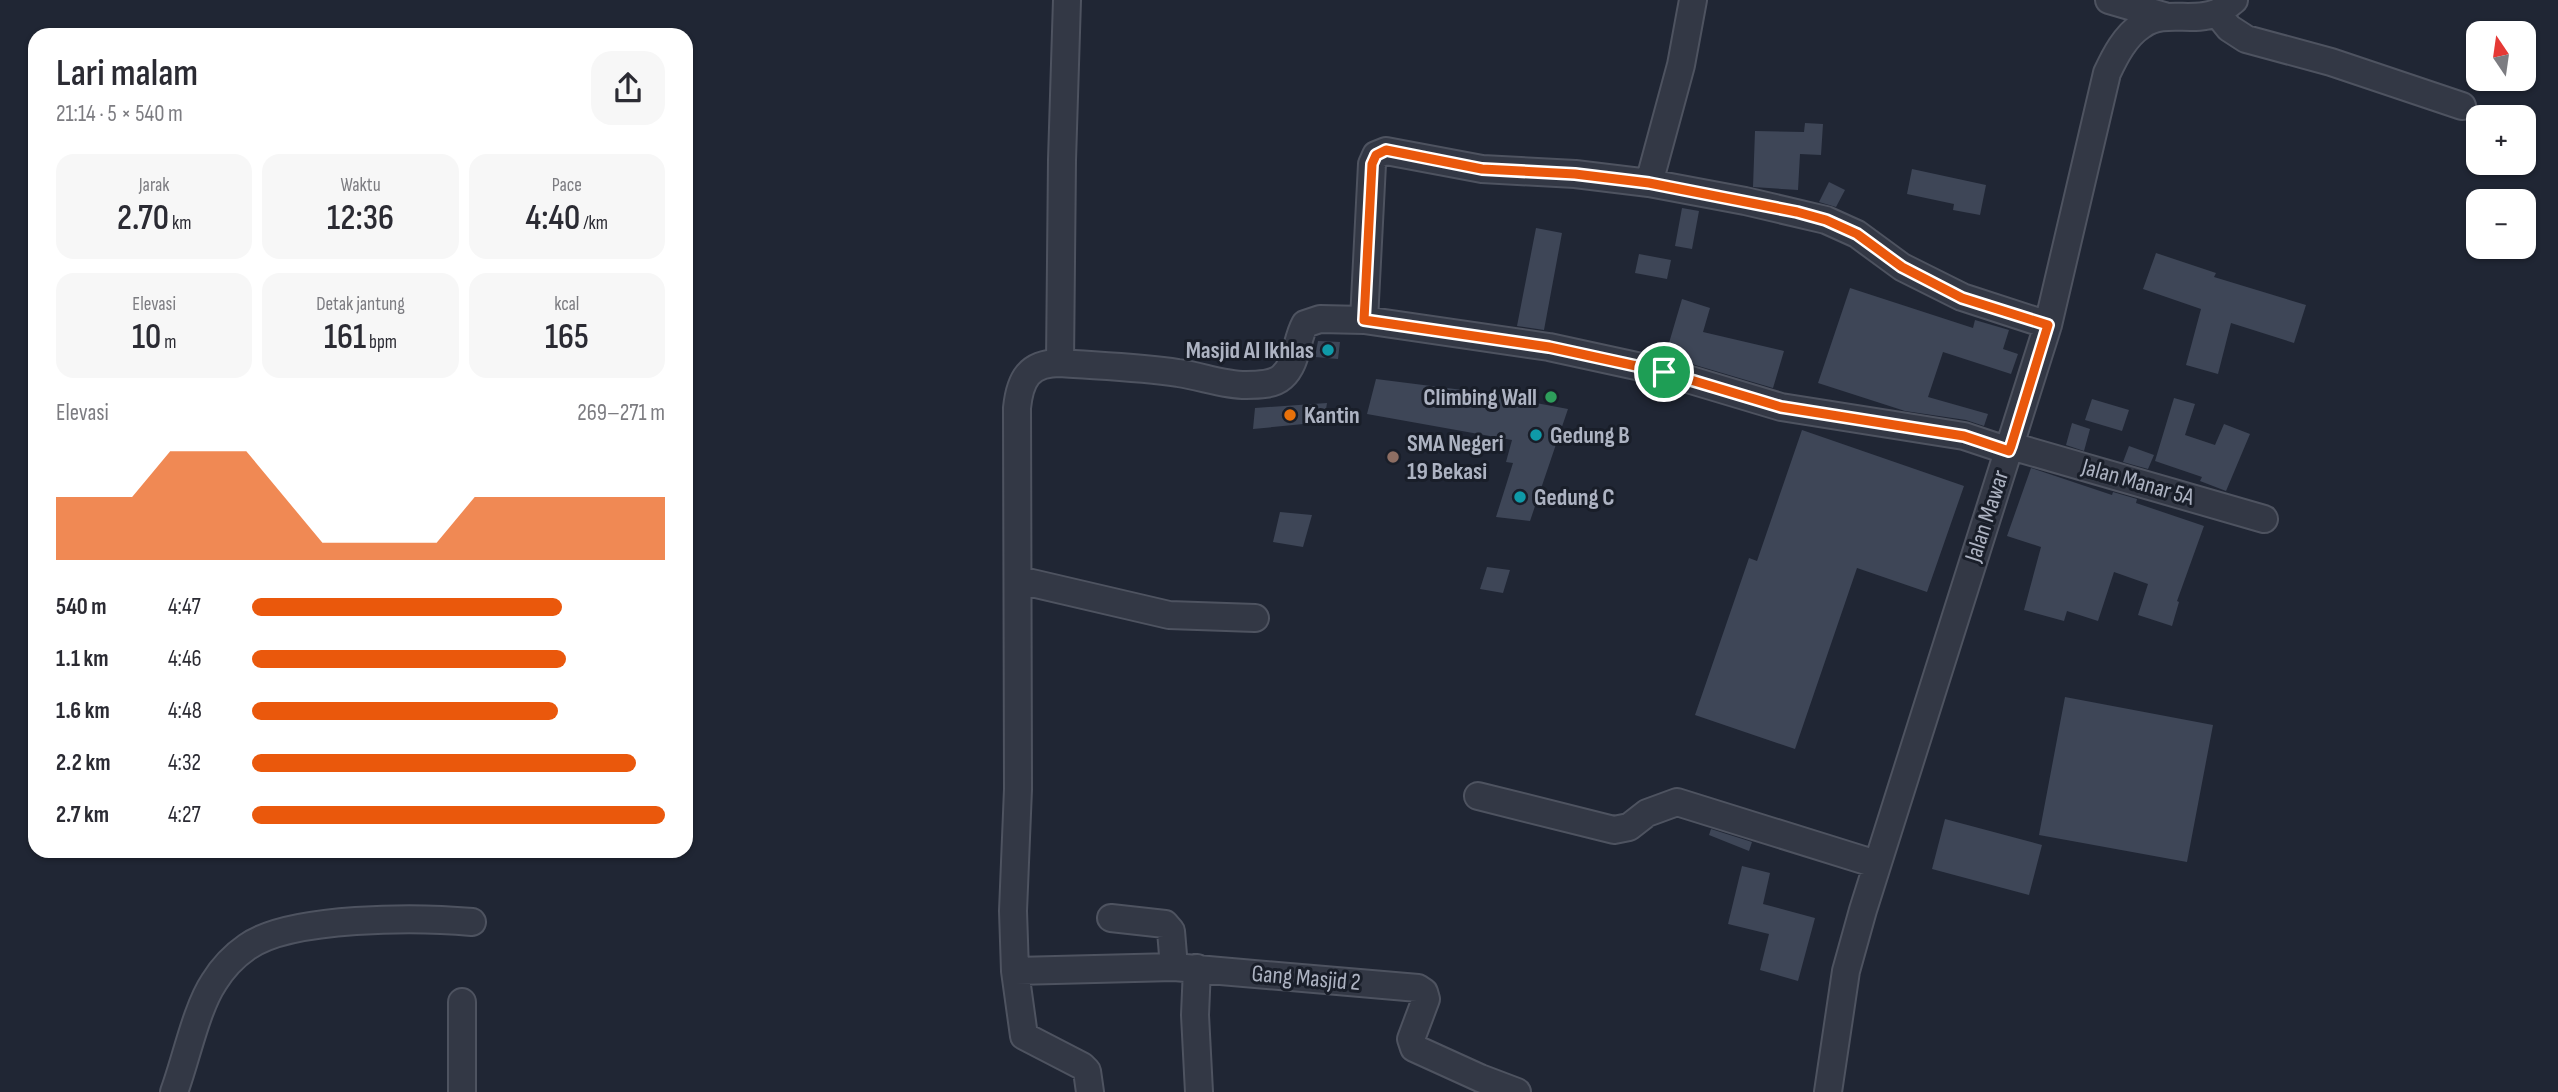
<!DOCTYPE html>
<html lang="id">
<head>
<meta charset="utf-8">
<style>
  body { margin:0; font-family:"Sofia Sans Condensed",sans-serif; background:#f7f7f7; color:#2b2b33; height:100vh; display:flex; flex-direction:column; font-size:26px; white-space:nowrap }
  * { box-sizing:border-box; margin:0 }
  p { font-size:23px; color:#7c7c81 }
  .icon { flex:none; width:38px; height:38px; fill:none; stroke:currentColor; stroke-width:2; stroke-linecap:round; stroke-linejoin:round }
  .map { position:relative; flex:1; overflow:hidden }
  .sheet { position:absolute; left:28px; top:28px; width:665px; height:830px; display:flex; flex-direction:column; background:#fff; border-radius:21px; box-shadow:0 2px 5px #0004 }
  .sheet>* { flex:none }
  .needle { width:46px; rotate:347deg }
  .tools { position:absolute; left:2466px; top:21px; display:grid; gap:14px }
  .tools a { display:grid; place-items:center; width:70px; height:70px; border-radius:14px; background:#fff; box-shadow:0 2px 5px #0004; font-size:35px }
  .pin { position:absolute; display:grid; place-items:center; width:60px; height:60px; color:#fff; margin:-30px; border:4px solid #fff; border-radius:50%; box-shadow:0 2px 7px #0007 }
  .round { display:grid; place-items:center; flex:none; width:74px; height:74px; border-radius:21px; background:#f7f7f7 }
  .headline { display:flex; align-items:center; justify-content:space-between; height:119px; padding:0 28px }
  h1 { font-size:38px; font-weight:600; line-height:52px }
  .metrics { display:grid; grid-template-columns:repeat(3,1fr); gap:10px; height:119px; padding:7px 28px }
  .metrics div { display:grid; align-content:center; border-radius:18px; background:#f7f7f7; text-align:center }
  .metrics b { font-size:35px; font-weight:600 }
  .metrics small { font-size:19px; font-weight:400 }
  .metrics p { font-size:19px }
  .chart { height:196px; padding:14px 28px }
  .chart p { display:flex; justify-content:space-between }
  .chart svg { width:100%; height:126px; margin-top:7px; fill:#ea580c; opacity:.7 }
  ul { padding:0 28px; list-style:none; font-size:23px }
  li { display:grid; grid-template-columns:112px 84px 1fr; align-items:center; height:52px }
  li i { height:18px; border-radius:9px; background:#ea580c }
  .map>svg:first-child { display:block }
</style>
</head>
<body>
<div class="map">
<svg width="2558" height="1092" viewBox="0 0 2558 1092">
  <rect width="100%" height="100%" fill="#202634"/>
  <path fill="#3e4657" d="M1805,123L1823,124L1821,155L1800,154L1798,190L1753,187L1755,131L1804,132Z
    M1912,169L1986,185L1980,215L1953,210L1954,204L1907,194Z
    M1829,182L1845,190L1836,207L1819,202Z
    M1682,208L1699,211L1692,249L1675,246Z
    M1536,228L1562,233L1544,330L1517,326Z
    M2156,253L2216,273L2214,277L2306,305L2294,343L2231,323L2218,374L2186,365L2201,309L2143,289Z
    M1639,254L1671,260L1667,279L1635,273Z
    M1850,288L1973,328L1975,320L2009,330L2003,349L2018,354L2011,374L1943,352L1928,397L1988,414L1984,426L1966,420L1905,411L1818,383Z
    M1682,299L1710,308L1703,332L1784,351L1773,388L1668,357L1670,343H1669Z
    M1318,341L1340,342L1338,359L1315,357Z
    M1376,379L1510,396V398L1568,409L1530,521L1496,517L1513,463L1506,462L1512,440L1367,414Z
    M2174,398L2195,404L2185,435L2215,445L2224,424L2250,434L2226,491L2200,481L2202,477L2155,461Z
    M2092,399L2129,410L2122,431L2085,420Z
    M1327,403L1324,422L1253,429L1255,408Z
    M2072,423L2090,429L2084,451L2066,445Z
    M1802,430L1964,486L1927,592L1857,568L1795,749L1695,715L1749,558L1757,561Z
    M2129,446L2154,455L2148,469L2123,462Z
    M2031,468L2112,495L2113,492L2137,499L2136,503L2204,526L2177,601L2179,602L2172,626L2138,615L2148,584L2114,572L2098,621L2067,611L2064,621L2024,610L2041,547L2007,536Z
    M1280,512L1312,515L1303,547L1273,542Z
    M1487,567L1510,570L1503,593L1480,589Z
    M2065,697L2213,725L2187,862L2039,835Z
    M1945,819L2042,845L2029,895L1932,869Z
    M1711,829L1752,842L1749,851L1709,835Z
    M1742,866L1770,873L1763,904L1815,918L1798,981L1760,970L1769,934L1728,924Z"/>
  <g fill="none" stroke-linecap="round" stroke-linejoin="round">
    <g stroke="#4e5360" stroke-width="30">
      <path id="minor" d="M1067,0L1062,160L1060,363C1029,363 1020,379 1017,408L1018,789L1013,911L1015,971L1024,1036L1082,1066L1087,1071L1090,1092
        M2109,0L2164,16
        M2217,13L2229,28L2246,39L2331,62L2462,106
        M1649,183L1681,65L1693,0
        M1364,320L1372,164L1376,155L1386,151L1482,169L1575,174L1649,183L1745,201L1826,220L1857,234L1902,267L1962,297L2048,325
        M1060,363C1099,366 1139,367 1178,373C1201,376 1223,385 1246,385C1258,385 1273,385 1282,377C1297,364 1296,340 1305,324L1320,319L1364,320L1549,347L1664,372L1781,407L1964,436L2009,451
        M2011,446L2264,519
        M1019,580L1169,615L1255,618
        M1478,796L1614,830L1629,827L1647,813L1677,802L1876,864
        M1111,918L1165,924L1171,931L1174,967
        M1197,968L1195,1015L1199,1092
        M1015,971L1174,967L1418,988L1424,992L1426,999L1411,1039L1414,1048L1480,1078L1517,1092
        M174,1092C186,1060 196,1009 214,982C222,969 234,956 247,947C290,916 419,917 472,922
        M462,1092V1002
        M1828,1092L1846,971L1863,910L2048,325L2107,73C2115,56 2125,36 2142,25C2164,9 2192,23 2216,13C2222,11 2229,4 2234,0"/>
    </g>
    <use href="#minor" stroke="#333845" stroke-width="26"/>
  </g>
  <g fill="none" stroke-linecap="round" stroke-linejoin="round">
    <g stroke="#fff" stroke-width="14">
      <path id="route" d="M1386,150L1482,169L1575,174L1649,183L1797,212L1826,220L1857,234L1902,267L1962,298L2048,325L2011,446L2009,451L1964,436L1781,407L1664,372L1549,347L1364,320L1372,164L1376,155Z"/>
    </g>
    <use href="#route" stroke="#ea580c" stroke-width="9"/>
  </g>
  <g fill="#0f9aa8" stroke="#191e29" stroke-width="2.5">
    <circle cx="1328" cy="350" r="7"/>
    <circle cx="1536" cy="435" r="7"/>
    <circle cx="1520" cy="497" r="7"/>
  </g>
  <circle fill="#2e9e5b" stroke="#191e29" stroke-width="2.5" cx="1551" cy="397" r="7"/>
  <circle fill="#e8710a" stroke="#191e29" stroke-width="2.5" cx="1290" cy="415" r="7"/>
  <circle fill="#8d6e63" stroke="#191e29" stroke-width="2.5" cx="1393" cy="457" r="7"/>
  <g text-anchor="middle" dominant-baseline="central" stroke-width="6" stroke-linejoin="round" paint-order="stroke">
    <g font-size="24" font-weight="bold" fill="#adb3c2" stroke="#191e29" text-anchor="start">
      <text x="1314" y="350" text-anchor="end">Masjid Al Ikhlas</text>
      <text x="1537" y="397" text-anchor="end">Climbing Wall</text>
      <text x="1304" y="415">Kantin</text>
      <text x="1550" y="435">Gedung B</text>
      <text x="1407" y="443">SMA Negeri<tspan x="1407" dy="28">19 Bekasi</tspan></text>
      <text x="1534" y="497">Gedung C</text>
    </g>
    <g font-size="24" fill="#adb3c2" stroke="#191e29">
      <text transform="translate(2138 482) rotate(16)">Jalan Manar 5A</text>
      <text transform="translate(1987 516) rotate(-72)">Jalan Mawar</text>
      <text transform="translate(1306 978) rotate(5)">Gang Masjid 2</text>
    </g>
  </g>
</svg>
<div class="tools">
<a><svg class="needle" viewBox="-14 -14 28 28"><path d="M0-13l5 13h-10z" fill="#e53935"/><path d="M0 13l5-13h-10z" fill="#7c7c81"/></svg></a>
<a>+</a>
<a>−</a>
</div>
<div class="pin" style="left:1664px;top:372px;background:#1e9e55"><svg class="icon" aria-label="arrive" viewBox="0 0 24 24"><path d="M6 21V4h12l-3 4 3 4H6"/></svg></div>
<section class="sheet">
<div class="headline"><div><h1>Lari malam</h1><p>21:14 · 5 × 540 m</p></div><a class="round"><svg class="icon" aria-label="share" viewBox="0 0 24 24"><path d="M12 15V3M7 8l5-5 5 5M5 13v7h14v-7"/></svg></a></div>
<div class="metrics">
<div><p>Jarak</p><b>2.70<small> km</small></b></div>
<div><p>Waktu</p><b>12:36</b></div>
<div><p>Pace</p><b>4:40<small> /km</small></b></div>
</div>
<div class="metrics">
<div><p>Elevasi</p><b>10<small> m</small></b></div>
<div><p>Detak jantung</p><b>161<small> bpm</small></b></div>
<div><p>kcal</p><b>165</b></div>
</div>
<div class="chart"><p><span>Elevasi</span>269–271 m</p>
<svg viewBox="0 0 160 44" preserveAspectRatio="none"><path d="M0 44V22L10 22L20 22L30 6L40 6L50 6L60 22L70 38L80 38L90 38L100 38L110 22L120 22L130 22L140 22L150 22L160 22V44z"/></svg>
</div>
<ul>
<li><b>540 m</b>4:47<i style="width:75%"></i></li>
<li><b>1.1 km</b>4:46<i style="width:76%"></i></li>
<li><b>1.6 km</b>4:48<i style="width:74%"></i></li>
<li><b>2.2 km</b>4:32<i style="width:93%"></i></li>
<li><b>2.7 km</b>4:27<i style="width:100%"></i></li>
</ul>
</section>
</div>
</body>
</html>
